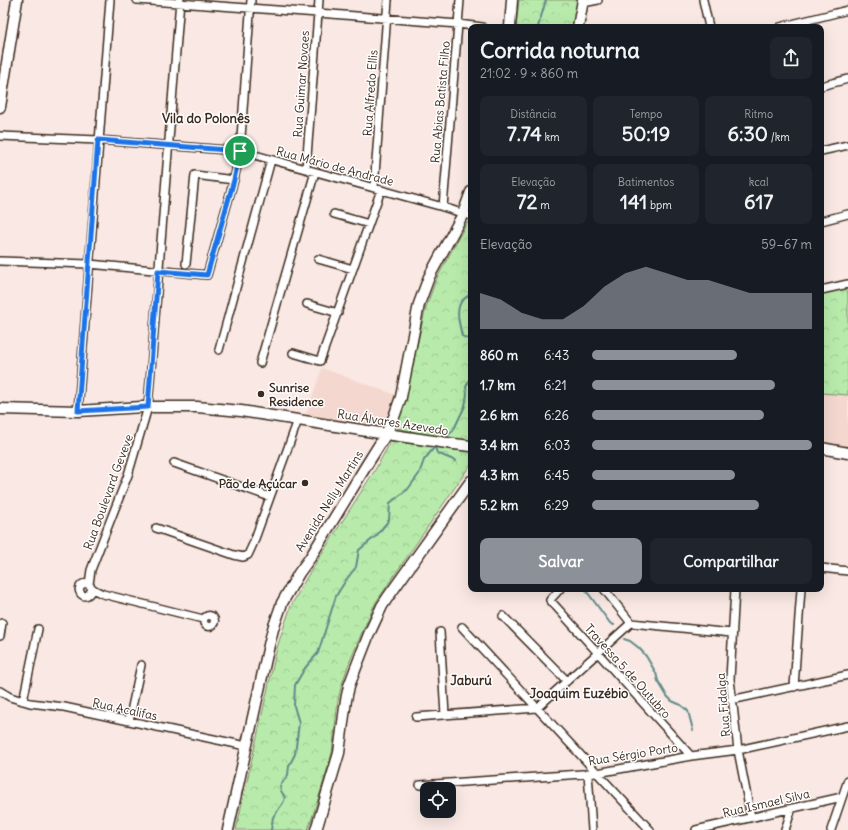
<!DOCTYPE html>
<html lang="pt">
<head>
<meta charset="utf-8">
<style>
  body { margin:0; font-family:Delius,sans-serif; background:#20242c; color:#f1f3f6; height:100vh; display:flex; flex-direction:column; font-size:15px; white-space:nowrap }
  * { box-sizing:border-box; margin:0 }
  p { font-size:13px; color:#9ea1a6 }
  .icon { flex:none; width:22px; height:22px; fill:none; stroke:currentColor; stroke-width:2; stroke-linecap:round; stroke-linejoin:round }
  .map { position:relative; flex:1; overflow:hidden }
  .details { position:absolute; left:468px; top:24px; width:356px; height:568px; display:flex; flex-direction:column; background:#171b24; border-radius:8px; box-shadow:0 4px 16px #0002 }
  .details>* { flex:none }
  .fabs { position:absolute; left:420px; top:782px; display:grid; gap:8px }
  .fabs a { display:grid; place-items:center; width:36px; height:36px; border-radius:8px; background:#171b24; box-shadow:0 4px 16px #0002; font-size:20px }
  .pin { position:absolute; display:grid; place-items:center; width:34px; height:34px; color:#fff; margin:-17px; border:2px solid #fff; border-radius:50%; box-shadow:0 1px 4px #0007 }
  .round { display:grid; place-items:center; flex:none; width:42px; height:42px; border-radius:8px; background:#20242c }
  .summary { display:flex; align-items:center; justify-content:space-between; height:68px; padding:0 12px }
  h1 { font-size:22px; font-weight:800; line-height:30px }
  .metrics { display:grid; grid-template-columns:repeat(3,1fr); gap:6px; height:68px; padding:4px 12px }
  .metrics div { display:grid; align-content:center; border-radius:8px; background:#20242c; text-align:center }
  .metrics b { font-size:20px; font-weight:800 }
  .metrics small { font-size:11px; font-weight:400 }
  .metrics p { font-size:11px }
  .chart { height:112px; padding:8px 12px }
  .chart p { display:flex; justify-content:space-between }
  .chart svg { width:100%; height:72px; margin-top:4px; fill:#8c9099; opacity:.7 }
  .primary-button { display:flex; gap:8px; margin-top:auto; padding:8px 12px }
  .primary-button a { flex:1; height:46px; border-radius:8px; background:#8c9099; color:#fff; font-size:16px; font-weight:800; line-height:46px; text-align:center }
  .primary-button a+a { background:#20242c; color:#f1f3f6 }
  ul { padding:0 12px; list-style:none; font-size:13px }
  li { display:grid; grid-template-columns:64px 48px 1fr; align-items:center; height:30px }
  li i { height:10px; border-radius:5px; background:#8c9099 }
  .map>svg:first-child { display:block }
</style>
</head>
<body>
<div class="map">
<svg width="848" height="830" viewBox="0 0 848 830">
  <defs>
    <pattern id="park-crowns" width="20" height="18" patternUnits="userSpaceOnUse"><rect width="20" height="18" fill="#b8ebab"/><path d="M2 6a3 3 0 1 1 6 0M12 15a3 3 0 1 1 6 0" fill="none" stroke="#9fca93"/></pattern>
  </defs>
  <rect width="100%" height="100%" fill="#f9e8e3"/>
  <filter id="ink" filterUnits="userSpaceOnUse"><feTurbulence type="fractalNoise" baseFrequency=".025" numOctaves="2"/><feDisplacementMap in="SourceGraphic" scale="8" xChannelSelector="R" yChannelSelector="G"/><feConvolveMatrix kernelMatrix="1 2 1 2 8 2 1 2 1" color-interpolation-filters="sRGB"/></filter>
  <g filter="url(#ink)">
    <path fill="#f4d8d0" d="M322,368L401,397L386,434L304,421Z
      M821,393L848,395V451L821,446Z"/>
    <path fill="url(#park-crowns)" stroke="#7a8a64" d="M519,0H581L576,27H516Z
      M467,222L471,223V441L427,435L397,428L412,367L426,307L436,280Z
      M848,287V395L821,393V294Z
      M391,441L471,452V464L376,602L363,630L348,666L342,684L338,700L334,736L332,753L321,790L308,830H236L277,648L282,632L291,606L307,577L375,470Z"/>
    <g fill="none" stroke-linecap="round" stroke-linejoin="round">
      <path stroke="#618b89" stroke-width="2" d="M538,27L546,0
        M471,294C468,296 463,299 461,302C455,312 460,326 462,336L471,341
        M443,439L453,431L465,406L467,394L466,387L471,377
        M435,447L437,453L456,461
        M585,589L610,623L614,625
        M624,639L630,641L639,648L646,656L656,673L658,681L667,696L672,701L681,705L688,711L693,730
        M271,830L273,817L283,803L285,798L283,794L281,791L280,786L288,775L289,766L295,754L299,723L294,706L295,685L305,668L318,653L336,596L346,580L356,567L359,550L376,536L389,520L390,503L408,489L419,474L424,460L437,444"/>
      <g stroke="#3b2a1e" stroke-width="10">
        <path id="street" d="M137,0L318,13L458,24L482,27
          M703,0L709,27
          M583,3L598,0
          M780,27L848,10
          M821,86L848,79
          M0,136L98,140L240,151L443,207L471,216
          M821,151L848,145
          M306,169L319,0
          M374,188L388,0
          M443,207L460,0
          M334,214L369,224
          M821,221L848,214
          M318,259L353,269
          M0,261L89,264L207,275L234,180L240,151L251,0
          M186,264L195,175L234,180
          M821,290L848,284
          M307,304L338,313
          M219,350L271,160
          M293,353L320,361L381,190
          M260,363L315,172
          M78,411L110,0
          M174,463L270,497
          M156,528L234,555L243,557L248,555L253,544L298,420
          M821,568L848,571
          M89,584L91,570L128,475L148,407L180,0
          M92,588C91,593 86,599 81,594C77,589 81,582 87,584C90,585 90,586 92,588C95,591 99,592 103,594L203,619
          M560,589L550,600L691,756
          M604,589L631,623
          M735,589L730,679L738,750L751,817
          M203.5 621a5.5 5.5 0 1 1 11 0a5.5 5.5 0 1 1-11 0Z
          M503,616L567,681
          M631,623L732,633
          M462,627L650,830
          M440,632L445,715
          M0,636L2,623
          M794,687L801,589
          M0,691L10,697L30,703L64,707L246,746
          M731,700L848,675
          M23,701L38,629
          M416,717L537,708L631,623
          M129,721L141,665
          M588,773L592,830
          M420,785L597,773L691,756L738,750L848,726
          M696,830L842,797
          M785,830L792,808
          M831,830L848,780"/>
      </g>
      <g stroke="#3b2a1e" stroke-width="13">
        <path id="secondary" d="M510,27L512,0
          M578,27L583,0
          M0,107L17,0
          M0,409L78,411L142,407H197L241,411L386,434L454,444L471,446
          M821,448L848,453
          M228,830L269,645L273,629L282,603L299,573L310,558L366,466L386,434L394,417L401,397L419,304L429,277L463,214L471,192
          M316,830L339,753L346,700L349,686L355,670L369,634L382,606L388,597L471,481"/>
      </g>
      <use href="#street" stroke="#fff" stroke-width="7"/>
      <use href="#secondary" stroke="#fff" stroke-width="10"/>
    </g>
  </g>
  <g fill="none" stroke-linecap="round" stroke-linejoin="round" filter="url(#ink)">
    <g stroke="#fff" stroke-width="8">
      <path id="route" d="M98,140L240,151L234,180L207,275L158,271L148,407L78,411Z"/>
    </g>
    <use href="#route" stroke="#1a73e8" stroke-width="5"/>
  </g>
  <g fill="#3b2a1e" stroke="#fff" stroke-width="1.5">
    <circle cx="261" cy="394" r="4"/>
    <circle cx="305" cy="483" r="4"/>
  </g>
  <g text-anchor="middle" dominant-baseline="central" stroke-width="3" stroke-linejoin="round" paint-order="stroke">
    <g font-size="12" fill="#3b2a1e" stroke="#fff">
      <text transform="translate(301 84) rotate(-86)">Rua Guimar Novaes</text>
      <text transform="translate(370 93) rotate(-86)">Rua Alfredo Ellis</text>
      <text transform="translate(440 102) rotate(-85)">Rua Abias Batista Filho</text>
      <text transform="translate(335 166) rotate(15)">Rua Mário de Andrade</text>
      <text transform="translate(393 422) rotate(9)">Rua Álvares Azevedo</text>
      <text transform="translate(108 492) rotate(-70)">Rua Boulevard Geveve</text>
      <text transform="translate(329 501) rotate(-58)">Avenida Nelly Martins</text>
      <text transform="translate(628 671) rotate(48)">Travessa 5 de Outubro</text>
      <text transform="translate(723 705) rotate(-95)">Rua Fidalga</text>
      <text transform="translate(125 709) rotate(12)">Rua Acalifas</text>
      <text transform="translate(633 754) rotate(-9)">Rua Sérgio Porto</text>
      <text transform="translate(766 803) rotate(-13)">Rua Ismael Silva</text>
    </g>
    <g font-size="12" font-weight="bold" fill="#3b2a1e" stroke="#fff" text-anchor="start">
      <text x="269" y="387">Sunrise<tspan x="269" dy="14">Residence</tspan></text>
      <text x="297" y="483" text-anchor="end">Pão de Açúcar</text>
    </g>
    <g font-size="13" font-weight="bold" fill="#3b2a1e" stroke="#fff">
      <text x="206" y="118">Vila do Polonês</text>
      <text x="471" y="680">Jaburú</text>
      <text x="579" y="693">Joaquim Euzébio</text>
    </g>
  </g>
</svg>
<div class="fabs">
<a><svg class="icon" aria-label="locate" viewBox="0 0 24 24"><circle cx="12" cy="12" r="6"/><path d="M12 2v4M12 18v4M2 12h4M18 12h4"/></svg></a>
</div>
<div class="pin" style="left:240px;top:151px;background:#1e9e55"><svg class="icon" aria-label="arrive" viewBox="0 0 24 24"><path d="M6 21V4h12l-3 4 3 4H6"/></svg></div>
<section class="details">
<div class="summary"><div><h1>Corrida noturna</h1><p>21:02 · 9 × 860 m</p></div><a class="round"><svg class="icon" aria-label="share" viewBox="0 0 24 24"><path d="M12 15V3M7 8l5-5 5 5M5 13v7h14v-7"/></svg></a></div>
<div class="metrics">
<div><p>Distância</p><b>7.74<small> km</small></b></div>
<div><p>Tempo</p><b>50:19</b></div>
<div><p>Ritmo</p><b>6:30<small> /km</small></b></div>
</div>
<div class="metrics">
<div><p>Elevação</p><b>72<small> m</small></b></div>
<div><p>Batimentos</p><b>141<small> bpm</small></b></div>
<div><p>kcal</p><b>617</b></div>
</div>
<div class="chart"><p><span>Elevação</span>59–67 m</p>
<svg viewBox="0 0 160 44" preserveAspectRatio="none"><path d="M0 44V22L10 26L20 34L30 38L40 38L50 30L60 18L70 10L80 6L90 10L100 14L110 14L120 18L130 22L140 22L150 22L160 22V44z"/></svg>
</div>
<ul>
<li><b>860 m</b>6:43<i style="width:66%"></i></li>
<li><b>1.7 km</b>6:21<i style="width:83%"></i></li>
<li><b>2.6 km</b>6:26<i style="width:78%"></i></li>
<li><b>3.4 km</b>6:03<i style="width:100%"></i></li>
<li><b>4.3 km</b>6:45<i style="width:65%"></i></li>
<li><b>5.2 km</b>6:29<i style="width:76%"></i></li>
</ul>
<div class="primary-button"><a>Salvar</a><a>Compartilhar</a></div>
</section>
</div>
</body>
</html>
